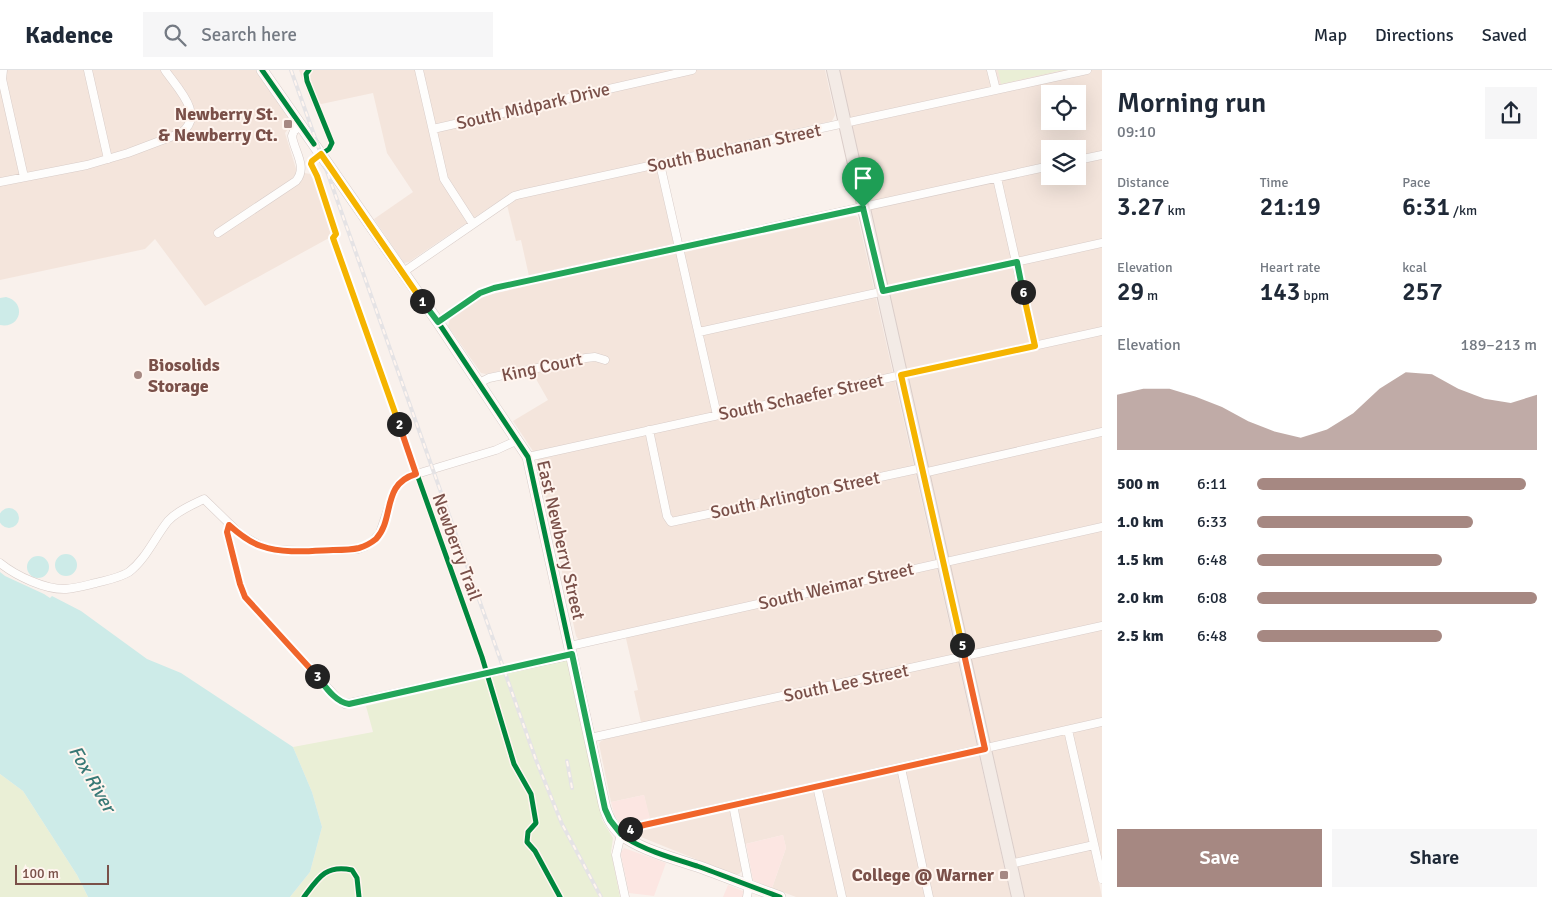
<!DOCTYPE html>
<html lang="en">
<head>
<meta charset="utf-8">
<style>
  body { margin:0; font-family:Signika,sans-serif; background:#f6f6f7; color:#1f2937; height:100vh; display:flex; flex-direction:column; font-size:19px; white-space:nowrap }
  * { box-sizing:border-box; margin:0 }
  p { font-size:16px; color:#747a83 }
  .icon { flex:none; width:28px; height:28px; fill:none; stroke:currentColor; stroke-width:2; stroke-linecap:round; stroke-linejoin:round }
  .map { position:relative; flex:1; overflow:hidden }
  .drawer { display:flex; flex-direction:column; background:#fff; width:450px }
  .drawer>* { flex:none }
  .tools { position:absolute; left:1041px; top:15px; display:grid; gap:10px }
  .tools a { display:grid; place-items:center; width:45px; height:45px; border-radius:0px; background:#fff; box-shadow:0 5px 20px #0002; font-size:25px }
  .scale { position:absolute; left:15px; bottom:12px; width:94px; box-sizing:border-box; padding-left:5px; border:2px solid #7a5049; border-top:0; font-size:14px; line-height:18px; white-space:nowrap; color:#7a5049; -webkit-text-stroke:4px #fff5ef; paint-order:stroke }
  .pin { position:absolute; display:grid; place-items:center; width:42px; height:42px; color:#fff; margin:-51px -21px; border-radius:50% 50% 50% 0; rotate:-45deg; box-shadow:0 0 5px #0007 }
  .pin .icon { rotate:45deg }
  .km { position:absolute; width:25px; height:25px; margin:-12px; border-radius:50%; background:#222; color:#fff; font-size:14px; line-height:25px; text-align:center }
  .round { display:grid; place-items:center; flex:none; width:52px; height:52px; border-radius:0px; background:#f6f6f7 }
  .overview { display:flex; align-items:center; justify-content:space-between; height:85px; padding:0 15px }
  h1 { font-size:28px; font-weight:600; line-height:38px }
  .stats { display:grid; grid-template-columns:repeat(3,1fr); gap:8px; height:85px; padding:5px 15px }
  .stats div { display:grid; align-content:center }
  .stats b { font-size:25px; font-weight:600 }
  .stats small { font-size:14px; font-weight:400 }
  .stats p { font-size:14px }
  .chart { height:140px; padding:10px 15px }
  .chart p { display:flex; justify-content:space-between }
  .chart svg { width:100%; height:90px; margin-top:5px; fill:#a68882; opacity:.7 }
  .primary-button { display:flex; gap:10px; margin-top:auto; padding:10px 15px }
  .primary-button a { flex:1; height:58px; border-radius:0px; background:#a68882; color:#fff; font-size:20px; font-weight:600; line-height:58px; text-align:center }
  .primary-button a+a { background:#f6f6f7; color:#1f2937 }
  ul { padding:0 15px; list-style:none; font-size:16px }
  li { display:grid; grid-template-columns:80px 60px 1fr; align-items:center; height:38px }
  li i { height:12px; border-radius:6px; background:#a68882 }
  header { display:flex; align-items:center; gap:30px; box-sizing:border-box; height:70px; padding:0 25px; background:#fff; border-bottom:1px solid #e0e1e3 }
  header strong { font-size:24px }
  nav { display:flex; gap:28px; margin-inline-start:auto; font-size:18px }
  .search { width:350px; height:45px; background:#f6f6f7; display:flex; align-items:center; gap:12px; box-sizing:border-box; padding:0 18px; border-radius:0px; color:#747a83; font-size:19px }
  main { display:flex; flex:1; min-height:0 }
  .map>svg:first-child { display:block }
</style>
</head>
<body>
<header>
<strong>Kadence</strong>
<div class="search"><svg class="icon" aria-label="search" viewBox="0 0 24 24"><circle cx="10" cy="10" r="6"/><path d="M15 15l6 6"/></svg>Search here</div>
<nav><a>Map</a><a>Directions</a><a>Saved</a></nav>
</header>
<main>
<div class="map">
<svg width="1102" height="827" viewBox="0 0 1102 827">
  <rect width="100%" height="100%" fill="#f9f1ec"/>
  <path fill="#f4e5dc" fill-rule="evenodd" d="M0,0H256L289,48L291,55L285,63L297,102L311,104L334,163L329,168L205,236L155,169L145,179L0,210Z
    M299,0H825L835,45L832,51L655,90L676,184L853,146H856L858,148L1011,827H796L772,818L786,778L783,765L737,776L742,801L739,804L735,805L641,767L640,763L642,758L651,756L644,725L611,732L599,674L601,671L605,669L643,661L634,621L638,620L624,560L579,570L576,566L537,387L513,351L548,330L528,295L486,304L481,303L448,256L450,249L484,226L531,215L521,170L516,171L505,127L428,179L409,192L404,193L374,149L413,122L387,83L373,23L312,36Z
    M839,0H1102V796L1096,798L1102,827H1025L1024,823ZM1050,24H1078V51H1050ZM1050,79H1078V106H1050Z"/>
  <path fill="#fce6e2" d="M644,725L650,748L624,754H620L614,744L611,732Z
    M783,765L786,778L772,818L757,812L753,810L746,774Z
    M624,778L666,793L654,826L629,823L621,785V782Z
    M728,815L745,822L743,827H723Z"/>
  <path fill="#eaefd6" d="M998,0H1063L1001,14Z
    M568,589L602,750L613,768L611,782L620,827H290L310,802L322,757L312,722L293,677L373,662L366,636Z
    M0,704L23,721L77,805L88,827H0Z"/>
  <path fill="#cdebe8" d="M6,227C27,232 21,259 0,255V228Z
    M-1 448a10 10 0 1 1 20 0a10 10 0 1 1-20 0Z
    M55 495a11 11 0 1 1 22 0a11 11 0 1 1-22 0Z
    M27 497a11 11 0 1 1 22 0a11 11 0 1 1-22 0Z
    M0,502L5,506L44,524L50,528L52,526L81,541L147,589L181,603L293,677L312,722L322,757L310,802L290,827H88L77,805L23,721L0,704Z"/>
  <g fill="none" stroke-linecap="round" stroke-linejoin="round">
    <g stroke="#d8ccc8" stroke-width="9">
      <path id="street" d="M3,0L2,9L24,107
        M88,0L108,89
        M419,0L444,109L473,154
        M991,0L996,20
        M433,59L692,0
        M1078,90L1102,85
        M660,94L717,345
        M997,108L1035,276
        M0,112L87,95L128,83L181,63C206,45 177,18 165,0
        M218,163L296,111C308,97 294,81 292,66L294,61L300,56
        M402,203L514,126L521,124L1087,0
        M438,252L480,223L494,218L1050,96
        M699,262L1102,173
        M479,313L489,308L586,288L595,287L605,290
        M649,360L667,446L671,452L922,398
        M528,387L1102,261
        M923,403L1102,362
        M229,455L227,462L240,514L245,527L338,629L345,634L572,585
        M0,493C16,506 46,520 66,519C76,518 87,515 96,513C107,510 119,508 129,502C146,489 155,467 168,451C177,441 192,435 204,429L241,465L261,476L276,480L318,481L358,479L366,476L374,470L380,463L393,424C397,415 401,410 410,406L496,380L518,370
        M570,576L1102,457
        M1068,660L1102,809
        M590,668L1102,556
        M901,698L929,827
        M817,716L842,827
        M733,735L749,815L747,827
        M1010,794L1094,775
        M625,827L616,785L621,764L634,757L1102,652"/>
    </g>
    <g stroke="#d9ccc8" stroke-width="12">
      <path id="secondary" d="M262,0L438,252L528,387L604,734C607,747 614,760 626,768C646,781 675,789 697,796C725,806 752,817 780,827"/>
    </g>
    <g stroke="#dacdc9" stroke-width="14">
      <path id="primary" d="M833,0L1018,827"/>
    </g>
    <use href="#street" stroke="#fefdfc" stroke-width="8"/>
    <use href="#secondary" stroke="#fefdfc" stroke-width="11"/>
    <use href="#primary" stroke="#f3ebe6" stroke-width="12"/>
    <g stroke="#e5e3e5" stroke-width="4">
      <path id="rail" d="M291,0L536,690L562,754L601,827
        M567,691L572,718"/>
    </g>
    <use href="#rail" stroke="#fff5ef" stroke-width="2" stroke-dasharray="5.5" stroke-linecap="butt"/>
    <g stroke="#fff5ef" stroke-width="8">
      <path id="cycleway" d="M262,0L314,74
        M309,0L306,4L307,11L332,73L329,79L312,91L311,94L317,106L336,164L333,168L482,587L514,694L531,724L536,753L528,762L527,772L535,781L560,827
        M340,113L438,252L528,387L604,734C607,747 614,760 626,768C646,781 675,789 697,796C725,806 752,817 780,827
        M304,827C318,808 326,794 352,800L357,808L359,827"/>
    </g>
    <use href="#cycleway" stroke="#00873e" stroke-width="5"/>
  </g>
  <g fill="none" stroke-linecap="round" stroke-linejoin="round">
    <g stroke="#fff" stroke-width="10">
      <path id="split-1" d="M422,231L438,252L480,223L494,218L863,138"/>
    </g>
    <g stroke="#fff" stroke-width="10">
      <path id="split-2" d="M399,354L333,168L336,164L317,106L311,94L312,91L321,84L422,231"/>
    </g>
    <g stroke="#fff" stroke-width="10">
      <path id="split-3" d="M317,606L245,527L240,514L227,462L229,455C239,464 249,472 261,476C283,484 310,481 333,480C342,480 351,480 359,478C366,476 371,473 376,469C395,449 381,414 416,404L399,354"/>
    </g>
    <g stroke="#fff" stroke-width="10">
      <path id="split-4" d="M317,606C325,616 335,632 349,634L572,584L605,739L610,750L621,764L630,759"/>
    </g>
    <g stroke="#fff" stroke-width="10">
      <path id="split-5" d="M630,759L644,755L985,679L962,575"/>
    </g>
    <g stroke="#fff" stroke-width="10">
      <path id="split-6" d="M962,575L901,305L1035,276L1023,222"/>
    </g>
    <g stroke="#fff" stroke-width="10">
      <path id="split-7" d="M863,138L883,221L1017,192L1023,222"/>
    </g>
    <use href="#split-1" stroke="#22a559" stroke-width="6"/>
    <use href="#split-2" stroke="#f5b400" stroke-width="6"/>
    <use href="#split-3" stroke="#f0652b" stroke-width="6"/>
    <use href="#split-4" stroke="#22a559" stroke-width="6"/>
    <use href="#split-5" stroke="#f0652b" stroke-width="6"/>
    <use href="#split-6" stroke="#f5b400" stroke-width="6"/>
    <use href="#split-7" stroke="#22a559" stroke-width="6"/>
  </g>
  <g fill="#a68882" stroke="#fff5ef" stroke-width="2">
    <rect x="283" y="49" width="10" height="10" rx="2.5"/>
    <circle cx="138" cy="305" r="5"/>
    <rect x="999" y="800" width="10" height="10" rx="2.5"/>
  </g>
  <g text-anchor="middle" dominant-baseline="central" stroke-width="4" stroke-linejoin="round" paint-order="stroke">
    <g font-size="18" fill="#7a5049" stroke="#fff5ef">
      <text transform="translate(533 36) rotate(-13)">South Midpark Drive</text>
      <text transform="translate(734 78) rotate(-12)">South Buchanan Street</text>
      <text transform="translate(542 297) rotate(-12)">King Court</text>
      <text transform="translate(801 327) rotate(-12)">South Schaefer Street</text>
      <text transform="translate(795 425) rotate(-12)">South Arlington Street</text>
      <text transform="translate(561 470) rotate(77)">East Newberry Street</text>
      <text transform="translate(457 477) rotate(70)">Newberry Trail</text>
      <text transform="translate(836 516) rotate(-13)">South Weimar Street</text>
      <text transform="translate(846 613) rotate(-12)">South Lee Street</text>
    </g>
    <g font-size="18" font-weight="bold" fill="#7a5049" stroke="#fff5ef" text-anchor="end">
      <text x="278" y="44">Newberry St.<tspan x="278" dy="21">&amp; Newberry Ct.</tspan></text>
      <text x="148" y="295" text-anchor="start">Biosolids<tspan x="148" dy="21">Storage</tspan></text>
      <text x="994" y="805">College @ Warner</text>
    </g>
    <g font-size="19" font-style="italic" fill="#387976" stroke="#fff5ef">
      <text transform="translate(92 709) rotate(60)">Fox River</text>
    </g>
  </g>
</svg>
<div class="tools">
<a><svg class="icon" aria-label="locate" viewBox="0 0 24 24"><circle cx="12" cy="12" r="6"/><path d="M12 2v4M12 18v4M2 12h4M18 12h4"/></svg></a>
<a><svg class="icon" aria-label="layers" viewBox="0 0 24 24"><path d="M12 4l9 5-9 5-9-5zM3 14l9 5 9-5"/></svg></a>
</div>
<div class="scale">100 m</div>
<div class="pin" style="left:863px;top:138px;background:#1e9e55"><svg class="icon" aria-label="arrive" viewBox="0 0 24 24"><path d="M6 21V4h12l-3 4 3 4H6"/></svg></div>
<b class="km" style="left:422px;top:231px">1</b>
<b class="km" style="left:399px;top:354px">2</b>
<b class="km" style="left:317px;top:606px">3</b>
<b class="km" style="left:630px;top:759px">4</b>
<b class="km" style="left:962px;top:575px">5</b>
<b class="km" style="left:1023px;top:222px">6</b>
</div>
<section class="drawer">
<div class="overview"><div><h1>Morning run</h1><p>09:10</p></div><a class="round"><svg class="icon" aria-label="share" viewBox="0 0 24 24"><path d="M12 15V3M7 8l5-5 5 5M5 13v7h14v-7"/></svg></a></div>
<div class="stats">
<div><p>Distance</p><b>3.27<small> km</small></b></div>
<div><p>Time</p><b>21:19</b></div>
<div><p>Pace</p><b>6:31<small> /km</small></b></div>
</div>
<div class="stats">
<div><p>Elevation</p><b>29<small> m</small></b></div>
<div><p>Heart rate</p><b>143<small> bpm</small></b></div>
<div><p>kcal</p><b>257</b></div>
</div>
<div class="chart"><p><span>Elevation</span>189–213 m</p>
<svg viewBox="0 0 160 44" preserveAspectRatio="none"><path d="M0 44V17L10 14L20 14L30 18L40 23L50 30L60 35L70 38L80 34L90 26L100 14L110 6L120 7L130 14L140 19L150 21L160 17V44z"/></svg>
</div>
<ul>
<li><b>500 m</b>6:11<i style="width:96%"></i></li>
<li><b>1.0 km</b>6:33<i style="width:77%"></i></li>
<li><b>1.5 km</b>6:48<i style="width:66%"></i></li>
<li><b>2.0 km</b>6:08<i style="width:100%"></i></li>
<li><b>2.5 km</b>6:48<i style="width:66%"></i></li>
</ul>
<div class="primary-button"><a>Save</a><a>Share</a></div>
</section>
</main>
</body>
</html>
